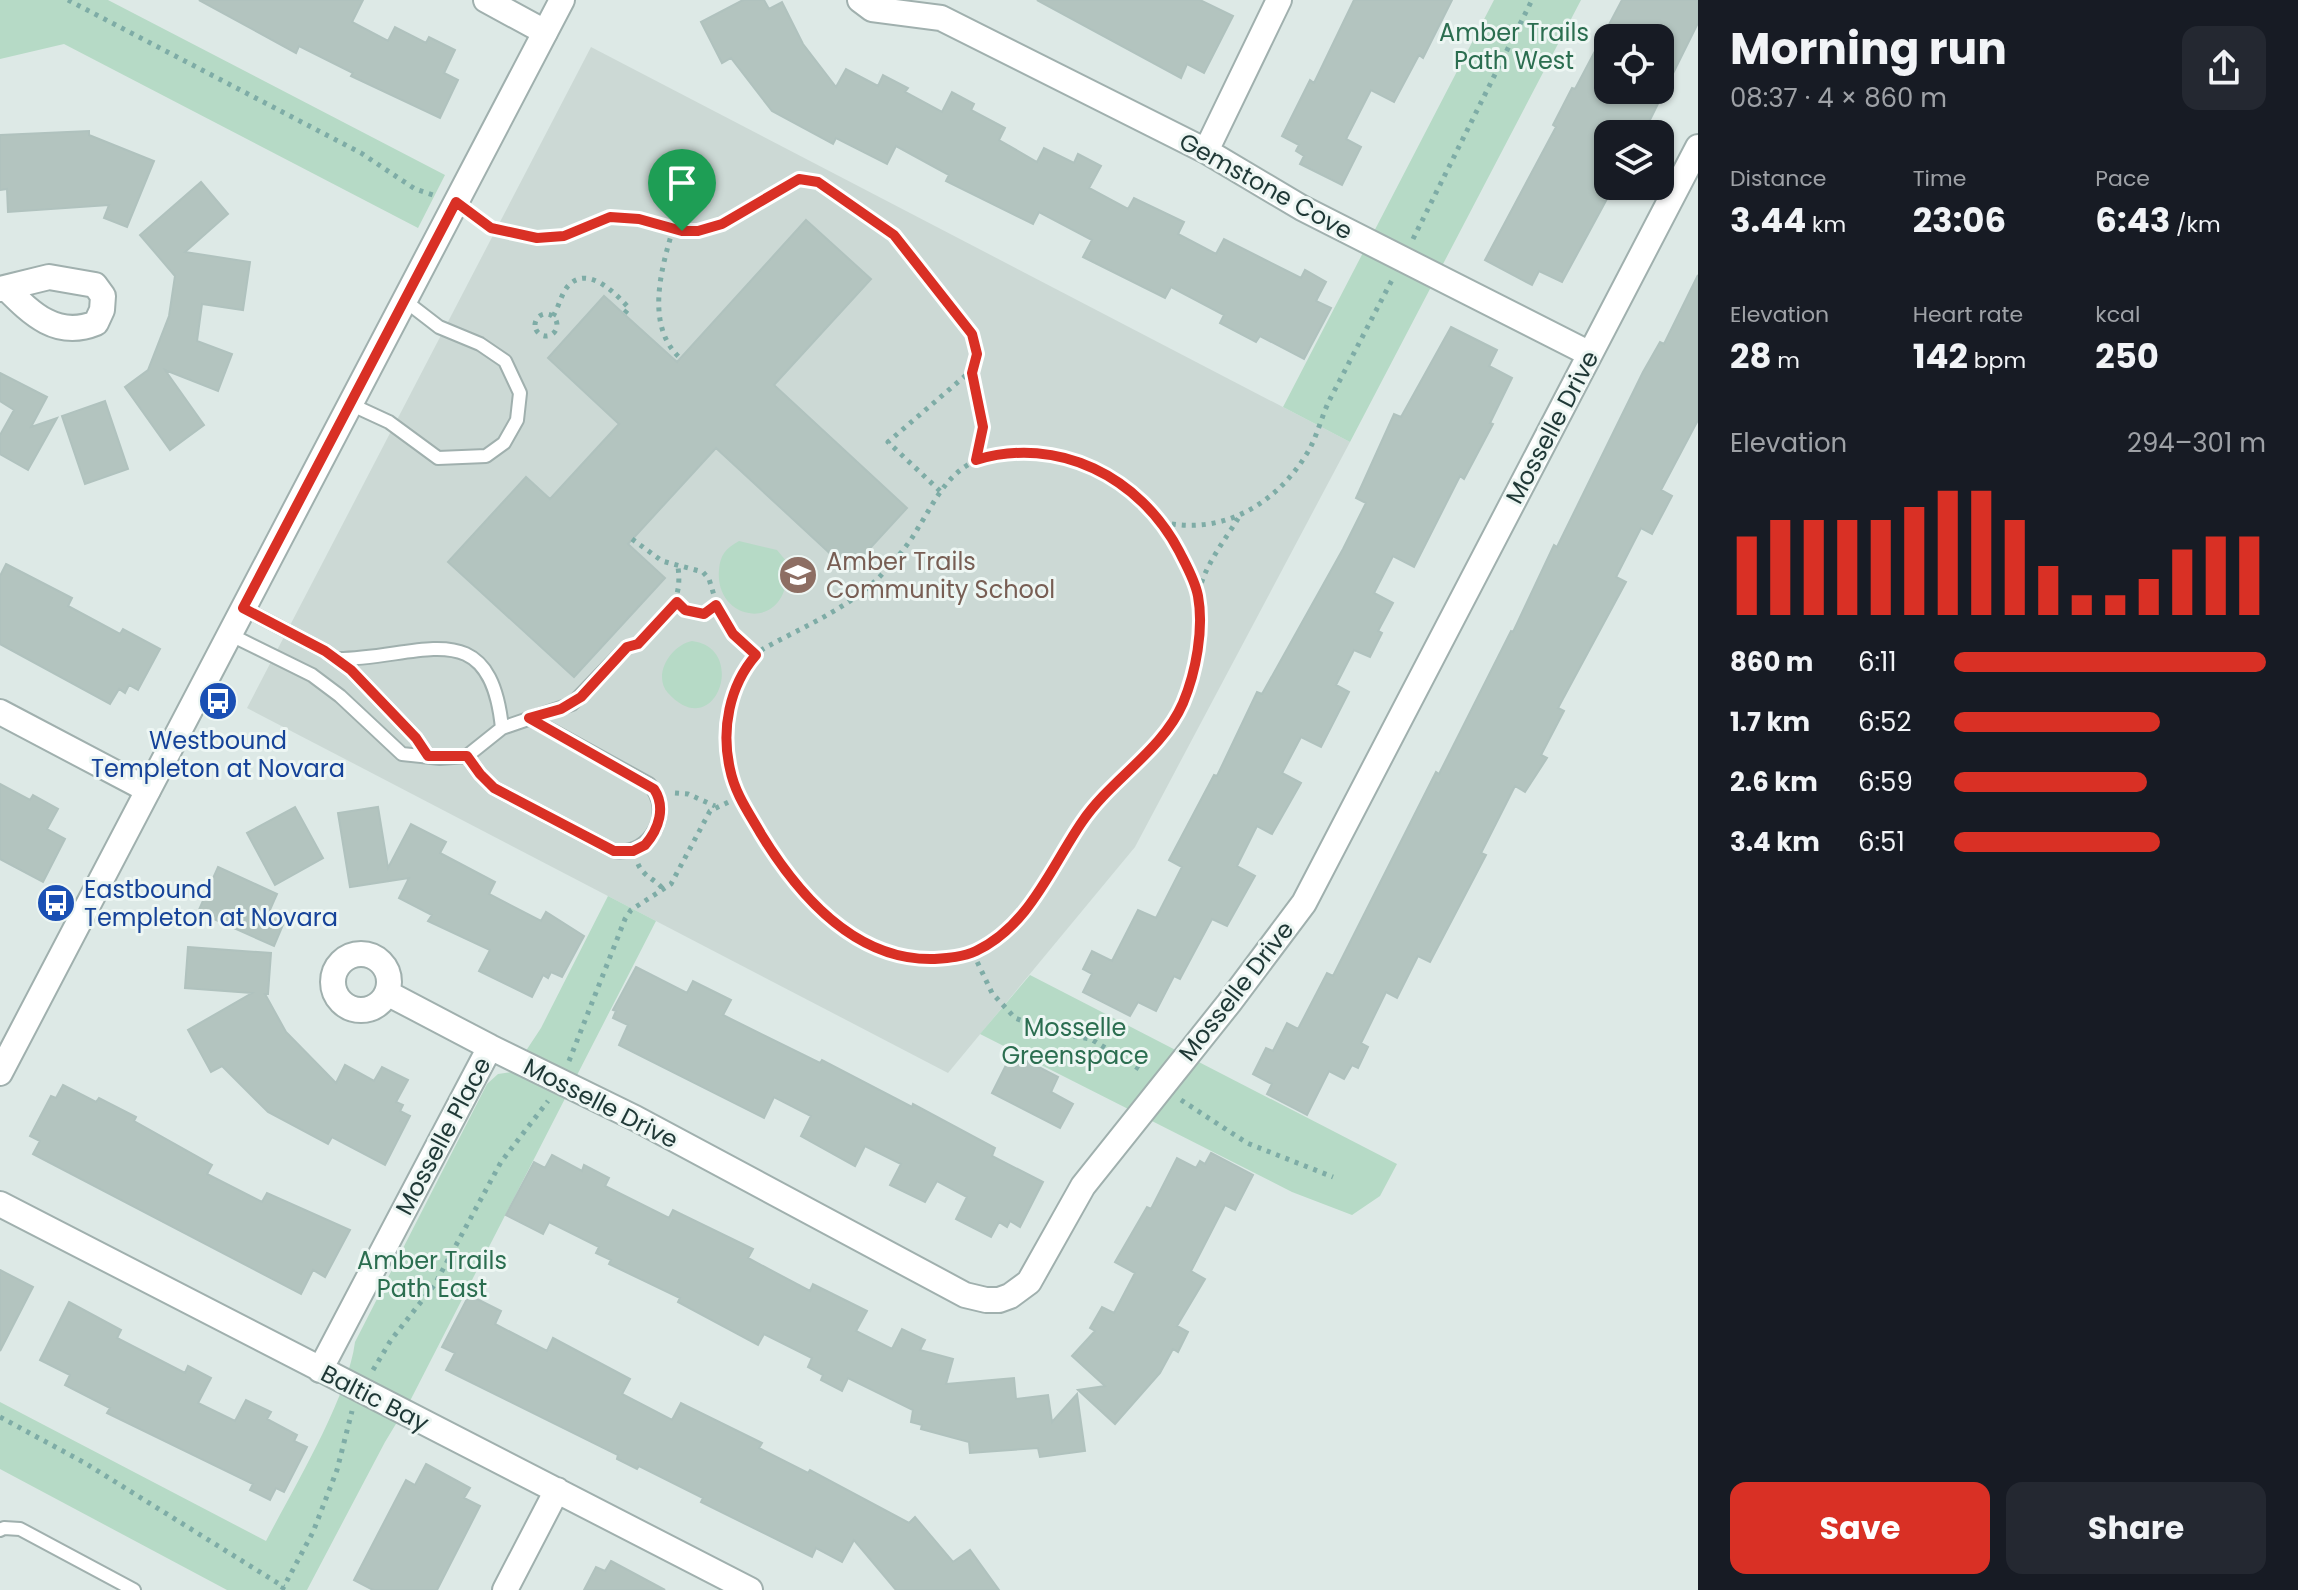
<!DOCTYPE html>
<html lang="en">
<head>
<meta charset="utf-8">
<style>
  body { margin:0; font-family:Poppins,sans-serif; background:#242831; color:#f1f3f6; height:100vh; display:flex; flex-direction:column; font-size:30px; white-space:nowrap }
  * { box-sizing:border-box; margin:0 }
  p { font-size:26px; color:#9ea1a6 }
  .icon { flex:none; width:44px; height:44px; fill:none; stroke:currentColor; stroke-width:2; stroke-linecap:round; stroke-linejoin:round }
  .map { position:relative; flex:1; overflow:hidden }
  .sheet { display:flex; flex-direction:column; background:#171b24; width:600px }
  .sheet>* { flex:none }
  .fabs { position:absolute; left:1594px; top:24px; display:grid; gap:16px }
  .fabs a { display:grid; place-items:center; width:80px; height:80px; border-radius:16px; background:#171b24; box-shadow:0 2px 6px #0004; font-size:40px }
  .pin { position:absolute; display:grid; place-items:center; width:68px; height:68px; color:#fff; margin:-82px -34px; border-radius:50% 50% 50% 0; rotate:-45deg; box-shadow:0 0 8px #0007 }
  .pin .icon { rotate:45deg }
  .round { display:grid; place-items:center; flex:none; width:84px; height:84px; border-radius:16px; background:#242831 }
  .summary { display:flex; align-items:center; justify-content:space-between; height:136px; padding:0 32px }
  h1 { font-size:44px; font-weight:700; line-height:60px }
  .figures { display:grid; grid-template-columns:repeat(3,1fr); gap:12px; height:136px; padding:8px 32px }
  .figures div { display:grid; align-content:center }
  .figures b { font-size:34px; font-weight:700 }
  .figures small { font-size:22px; font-weight:400 }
  .figures p { font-size:22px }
  .chart { height:224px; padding:16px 32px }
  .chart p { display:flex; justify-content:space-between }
  .chart svg { width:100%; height:144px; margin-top:8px; stroke:#d93025; stroke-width:6 }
  .button { display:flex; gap:16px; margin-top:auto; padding:16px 32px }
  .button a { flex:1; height:92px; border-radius:16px; background:#d93025; color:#fff; font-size:32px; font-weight:700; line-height:92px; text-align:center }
  .button a+a { background:#242831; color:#f1f3f6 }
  ul { padding:0 32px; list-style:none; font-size:26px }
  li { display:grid; grid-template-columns:128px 96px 1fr; align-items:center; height:60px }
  li i { height:20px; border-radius:10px; background:#d93025 }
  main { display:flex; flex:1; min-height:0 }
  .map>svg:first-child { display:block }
</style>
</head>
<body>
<main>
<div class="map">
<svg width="1698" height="1590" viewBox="0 0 1698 1590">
  <rect width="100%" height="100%" fill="#dde9e6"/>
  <path fill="#ccd9d5" d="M591,47L1350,442L1135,847L948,1073L247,708Z"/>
  <path fill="#b6dac6" d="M0,0H108L445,175L418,228L64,44L0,59Z
    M1494,0H1581L1350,442L1283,407Z
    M739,541L777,550L787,562C793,635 714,624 719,570C720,555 726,548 739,541Z
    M692,641C749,648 715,745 668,693C652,675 671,645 692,641Z
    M608,896L656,921L411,1399L385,1442L307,1590H227L0,1469V1402L266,1541C293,1489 348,1398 355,1342L487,1084L498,1074L512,1072L541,1028Z
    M1030,975L1397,1164L1380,1196L1352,1215L1292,1192L980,1034Z"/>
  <path fill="#b3c4bf" stroke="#b0c2be" stroke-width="2" fill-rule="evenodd" d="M199,0H363L352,22L388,41L395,27L426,43L429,37L455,50L444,73L458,80L440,118L351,76L353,73L299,46L296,53Z
    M743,0H764L769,9L782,2L803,44L836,87L846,69L878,86L883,75L908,88L905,92L942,112L952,92L974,104L971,110L1005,128L999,140L1037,162L1044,148L1074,163L1078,154L1101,166L1089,188L1128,209L1134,198L1184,222L1178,234L1216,254L1224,239L1301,278L1305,270L1326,282L1316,301L1331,308L1304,359L1260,336L1256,342L1220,323L1224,315L1171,287L1165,298L1083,257L1092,240L1039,212L1033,224L946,181L949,175L896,146L887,164L836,138L833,144L772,111L731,58L722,63L701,22Z
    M1037,0H1200L1233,16L1204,73L1187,64L1181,78Z
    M1354,0H1452L1423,58L1419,55L1394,102L1371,90L1346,139L1361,147L1342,185L1300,164L1304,156L1296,151L1299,145L1282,136L1310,80L1314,83Z
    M1622,0H1698V23L1643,134H1608V197L1562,282L1539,271L1532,285L1485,260L1556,127L1553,125L1572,88L1575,89ZM1608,38H1660V90H1608Z
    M89,131V135L154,161L127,227L104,218L109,205L8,212L7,189L0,190V135Z
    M201,182L228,214L185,252L250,262L243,310L202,304L197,341L232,354L218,391L165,370L204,425L170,450L125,387L148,370L169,316L175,276L140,235Z
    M806,220L871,279L774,385L907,508L849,571L716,448L628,544L665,578L574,677L448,562L526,477L550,499L619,424L548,358L604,296L677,362Z
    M1698,275V420L1661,490L1672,496L1652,534L1641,528L1616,577L1626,582L1558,708L1564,711L1541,755L1547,758L1525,792L1515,786L1481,853L1486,855L1430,962L1418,956L1397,998L1386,992L1361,1043L1368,1047L1358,1068L1352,1065L1344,1079L1329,1071L1307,1115L1267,1094L1272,1084L1253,1074L1266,1048L1273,1051L1287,1023L1298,1029L1327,973L1333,976L1436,772L1439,774L1511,631L1513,632L1554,545L1557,547L1643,372L1660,342L1664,344Z
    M1451,327L1497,350L1489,366L1512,378L1490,423L1493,424L1464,479L1460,476L1414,567L1393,556L1374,593L1393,603L1378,631L1382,633L1370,657L1354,650L1336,685L1349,692L1321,747L1301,737L1282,773L1301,783L1272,834L1257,826L1237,866L1255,876L1227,926L1212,919L1180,979L1174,976L1156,1011L1138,1002L1130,1016L1083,992L1092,974L1083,969L1092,951L1112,961L1138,910L1156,918L1182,867L1169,860L1214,775L1217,776L1257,692L1262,694L1343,549L1366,503L1356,498L1394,414L1401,417Z
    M0,373L47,397L31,427L57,418L28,470L0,454V435L14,410L0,401Z
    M105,401L128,469L85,484L62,416Z
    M6,564L72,598L68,606L120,634L123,629L160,649L138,690L129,685L125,693L119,689L110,704L0,644V576Z
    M0,784L30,800L33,795L58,809L47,829L65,839L43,882L0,859Z
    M295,807L323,858L275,885L247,833Z
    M378,807L388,868L411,824L446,842L440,853L495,882L489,894L541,921L546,912L584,936L562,977L551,972L548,978L543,975L532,997L479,971L490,950L428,921L432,915L399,898L409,878L350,887L338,813Z
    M218,867L277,894L269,912L285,920L274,946L198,912Z
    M188,947L271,953L268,994H265L286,1032L336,1083L345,1065L374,1081L382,1067L408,1080L396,1102L403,1105L400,1111L410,1116L385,1165L332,1137L328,1144L268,1112L222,1066L211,1072L188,1030L252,993L185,988Z
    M636,967L687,993L693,981L731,1000L723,1015L820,1063L822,1060L912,1107L913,1104L995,1148L992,1156L1043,1182L1020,1227L1010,1221L1007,1227L999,1222L991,1237L956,1219L967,1197L937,1181L925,1202L890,1185L901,1164L865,1146L855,1166L801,1136L811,1116L774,1097L764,1118L619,1045L628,1025L613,1018L616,1011L613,1010Z
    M1012,1053L1058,1077L1051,1092L1073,1104L1060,1128L992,1093Z
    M63,1085L96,1102L99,1098L136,1117L134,1121L212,1165L207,1174L262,1202L267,1193L350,1230L325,1277L313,1270L301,1294L33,1154L40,1141L30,1136L51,1096L56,1098Z
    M1211,1153L1253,1175L1235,1210L1225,1205L1191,1271L1205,1279L1177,1326L1188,1332L1178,1352L1173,1349L1160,1373L1115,1424L1078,1390L1105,1386L1072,1356L1095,1331L1090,1328L1102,1307L1114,1313L1135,1273L1115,1262L1147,1207L1151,1209L1177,1158L1196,1168L1200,1161L1205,1164Z
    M552,1155L582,1171L584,1165L609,1178L605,1186L669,1218L673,1210L753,1249L748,1258L810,1291L813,1284L867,1311L856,1331L892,1349L902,1329L925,1340L920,1350L953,1359L946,1384L1014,1378L1016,1399L1048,1395L1052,1422L1077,1394L1085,1451L1040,1457L1038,1448L970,1453L969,1442L921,1429L922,1425L911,1422L913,1410L848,1378L842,1391L821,1380L823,1375L808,1367L812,1358L764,1334L758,1345L678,1302L680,1298L609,1264L611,1260L596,1253L599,1247L549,1222L543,1234L506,1215L534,1162L545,1168Z
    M0,1270L33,1287L0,1351Z
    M469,1295L501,1311L495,1324L547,1351L553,1338L630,1379L622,1394L672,1420L681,1403L762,1443L759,1448L808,1473L810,1470L909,1523L915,1517L953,1562L970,1550L999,1590H896L854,1540L842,1562L816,1548L812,1557L701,1502L703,1498L639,1466L637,1469L617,1459L618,1455L446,1370L455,1353L442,1347Z
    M69,1302L121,1330L117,1338L185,1373L188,1366L211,1378L198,1403L235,1421L246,1400L271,1412L267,1419L297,1435L294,1441L307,1447L284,1492L276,1488L270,1500L250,1490L253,1484L107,1413L110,1408L65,1385L70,1375L40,1360Z
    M426,1464L470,1488L464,1498L480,1506L437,1590H373L354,1580L406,1480L415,1485Z
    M611,1561L665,1590H584L596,1567L605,1571Z"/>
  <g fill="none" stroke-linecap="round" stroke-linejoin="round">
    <g stroke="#a0b0ae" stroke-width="16">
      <path id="service" d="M350,404L389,422L438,458L486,456L504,443L517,420L520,393L505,361L480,344L439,327L404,300
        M243,608L325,651L351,670L416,738L428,756
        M229,634L312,675L340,696L402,754L440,758L467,756L502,728L572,704L627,647
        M338,659C419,659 490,610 502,728
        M467,756L480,774L494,788L614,851C652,856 674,811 649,784L529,718
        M0,1530L4,1528L20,1529L134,1590"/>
    </g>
    <g stroke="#a0b0ae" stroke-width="28">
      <path id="minor" d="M486,0L545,32
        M860,0L872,9L941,18L1206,151L1302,208L1590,354
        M1206,151L1279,0
        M0,289L49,277L95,285L103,296L102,310L96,323C57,339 32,314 6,288
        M0,712L148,790
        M333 982a28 28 0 1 1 56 0a28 28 0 1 1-56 0Z
        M490,1047L635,1118L965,1295L986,1300H999L1010,1296L1029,1282L1083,1186L1229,1003L1304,903L1698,147
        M0,1204L750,1590
        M320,1370L490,1047L387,993
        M505,1590L557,1490"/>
    </g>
    <g stroke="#a0b0ae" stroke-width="28">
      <path id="tertiary" d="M0,1073L562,0"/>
    </g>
    <path stroke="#7eaca6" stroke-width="5" stroke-dasharray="4 6" stroke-linecap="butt" d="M68,0L361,153L415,189L433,195
      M474,215L491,228L537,238L564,236L610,217L639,219L682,231H698L722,224L791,182L809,179L825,186L894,235L972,334L977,354L972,373L983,427L977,460
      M673,229C661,269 645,326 680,358
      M1413,239L1532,0
      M535 325a11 11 0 1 1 22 0a11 11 0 1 1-22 0Z
      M553,316C559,307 561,294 568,286C588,264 616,294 629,308L624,314
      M940,491L888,442L972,370
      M1162,522C1221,536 1275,505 1306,455C1317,438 1321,417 1330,399C1351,359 1371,320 1392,280
      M632,539L662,561L703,572L709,579L721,618L756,655
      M1198,596C1173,523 1117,458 1036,452C1012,450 986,453 966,466C943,481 932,506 918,528C909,544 897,558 885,571C853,607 804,626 763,649C722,684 718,748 738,795C747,815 761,834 773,852C789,876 808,903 832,921C850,936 873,948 896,955C916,962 941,960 962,956C977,953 987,945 998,935C1046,895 1058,850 1095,804C1123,770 1163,746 1182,705C1198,669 1194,635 1198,598C1201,570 1225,540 1239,517
      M677,602L685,610L704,614L716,605
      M642,640C665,613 683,605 678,567
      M675,793L688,794L715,806
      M638,864C644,878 657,879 664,891
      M973,953L992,993L1015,1018L1054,1033L1091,1039L1144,1072
      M569,1061L625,919L631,910L671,884L710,811L739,797
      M1181,1100L1247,1143L1333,1177
      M373,1370L391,1340L435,1284L501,1162L548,1101
      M0,1417L85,1463L284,1587
      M282,1590L313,1532L337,1470L352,1411"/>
    <use href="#service" stroke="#fff" stroke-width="12"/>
    <use href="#minor" stroke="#fff" stroke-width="24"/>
    <use href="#tertiary" stroke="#fff" stroke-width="24"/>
  </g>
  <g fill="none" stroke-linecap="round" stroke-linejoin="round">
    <g stroke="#fff" stroke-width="16">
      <path id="route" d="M799,179L818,182L894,235L972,334L977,354L972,373L983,427L976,460C1058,435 1140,477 1179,551C1186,565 1195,580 1198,596C1204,629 1196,672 1183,703C1162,751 1111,779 1082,822C1051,867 1029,926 976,951C963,957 948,958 934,959C855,961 799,896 761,834C749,813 735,794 730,769C721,730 729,686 756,655L733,634L716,605L704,614L685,610L677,602L638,644L627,647L581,697L561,709L529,718L654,789C666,807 659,829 645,845L633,851H614L494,788L480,774L467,756H428L416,738L351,670L325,651L243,608L456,202L491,228L537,238L564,236L610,217L639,219L682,231H698L722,224Z"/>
    </g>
    <use href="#route" stroke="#d93025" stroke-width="10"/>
  </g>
  <defs>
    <g id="school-disc" transform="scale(2)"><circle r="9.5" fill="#8d6e63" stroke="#edf6f3"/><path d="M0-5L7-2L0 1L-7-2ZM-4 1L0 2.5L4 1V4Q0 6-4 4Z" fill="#fff"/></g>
    <g id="bus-disc" transform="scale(2)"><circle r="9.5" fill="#1a4fb4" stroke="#edf6f3"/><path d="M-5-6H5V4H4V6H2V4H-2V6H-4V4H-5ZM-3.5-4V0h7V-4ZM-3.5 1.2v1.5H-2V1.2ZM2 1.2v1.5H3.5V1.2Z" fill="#fff"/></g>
  </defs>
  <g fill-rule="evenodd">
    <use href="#school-disc" x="798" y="575"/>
    <use href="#bus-disc" x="218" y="701"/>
    <use href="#bus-disc" x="56" y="903"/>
  </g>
  <g text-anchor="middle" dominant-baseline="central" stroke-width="6" stroke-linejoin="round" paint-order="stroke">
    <g font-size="24" fill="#2b6e50" stroke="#edf6f3">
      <text x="1514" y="32">Amber Trails<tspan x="1514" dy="28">Path West</tspan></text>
      <text x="1075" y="1027">Mosselle<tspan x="1075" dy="28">Greenspace</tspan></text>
      <text x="432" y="1260">Amber Trails<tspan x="432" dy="28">Path East</tspan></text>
    </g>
    <g font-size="24" fill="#1f3836" stroke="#edf6f3">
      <text transform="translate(1266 186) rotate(29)">Gemstone Cove</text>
      <text transform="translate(1552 427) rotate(-62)">Mosselle Drive</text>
      <text transform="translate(1236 991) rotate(-52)">Mosselle Drive</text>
      <text transform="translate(601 1103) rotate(27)">Mosselle Drive</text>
      <text transform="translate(443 1136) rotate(-62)">Mosselle Place</text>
      <text transform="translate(375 1398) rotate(27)">Baltic Bay</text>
    </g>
    <g font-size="24" fill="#785e54" stroke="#edf6f3" text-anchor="start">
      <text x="826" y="561">Amber Trails<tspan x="826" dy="28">Community School</tspan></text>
    </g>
    <g font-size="24" fill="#164399" stroke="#edf6f3">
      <text x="218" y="740">Westbound<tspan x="218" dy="28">Templeton at Novara</tspan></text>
      <text x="84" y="889" text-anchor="start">Eastbound<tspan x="84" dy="28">Templeton at Novara</tspan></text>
    </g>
  </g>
</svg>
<div class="fabs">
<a><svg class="icon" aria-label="locate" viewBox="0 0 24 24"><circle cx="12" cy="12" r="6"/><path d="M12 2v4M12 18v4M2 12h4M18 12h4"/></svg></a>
<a><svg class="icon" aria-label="layers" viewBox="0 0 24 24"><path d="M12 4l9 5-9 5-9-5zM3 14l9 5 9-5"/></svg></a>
</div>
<div class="pin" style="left:682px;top:231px;background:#1e9e55"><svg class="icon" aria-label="arrive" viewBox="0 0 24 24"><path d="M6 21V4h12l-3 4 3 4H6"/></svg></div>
</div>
<section class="sheet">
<div class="summary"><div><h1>Morning run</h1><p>08:37 · 4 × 860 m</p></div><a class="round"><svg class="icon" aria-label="share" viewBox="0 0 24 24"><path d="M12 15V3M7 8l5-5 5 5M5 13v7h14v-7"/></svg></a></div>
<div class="figures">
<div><p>Distance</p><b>3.44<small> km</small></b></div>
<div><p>Time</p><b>23:06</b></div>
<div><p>Pace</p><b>6:43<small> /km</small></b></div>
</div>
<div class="figures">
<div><p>Elevation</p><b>28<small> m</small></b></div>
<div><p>Heart rate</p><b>142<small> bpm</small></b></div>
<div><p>kcal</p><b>250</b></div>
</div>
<div class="chart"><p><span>Elevation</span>294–301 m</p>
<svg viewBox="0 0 160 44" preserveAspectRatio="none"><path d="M5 44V20M15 44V15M25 44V15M35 44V15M45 44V15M55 44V11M65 44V6M75 44V6M85 44V15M95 44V29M105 44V38M115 44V38M125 44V33M135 44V24M145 44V20M155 44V20"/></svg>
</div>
<ul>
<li><b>860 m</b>6:11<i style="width:100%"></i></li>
<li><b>1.7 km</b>6:52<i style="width:66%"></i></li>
<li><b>2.6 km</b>6:59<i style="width:62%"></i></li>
<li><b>3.4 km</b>6:51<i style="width:66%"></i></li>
</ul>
<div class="button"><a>Save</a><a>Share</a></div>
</section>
</main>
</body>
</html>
